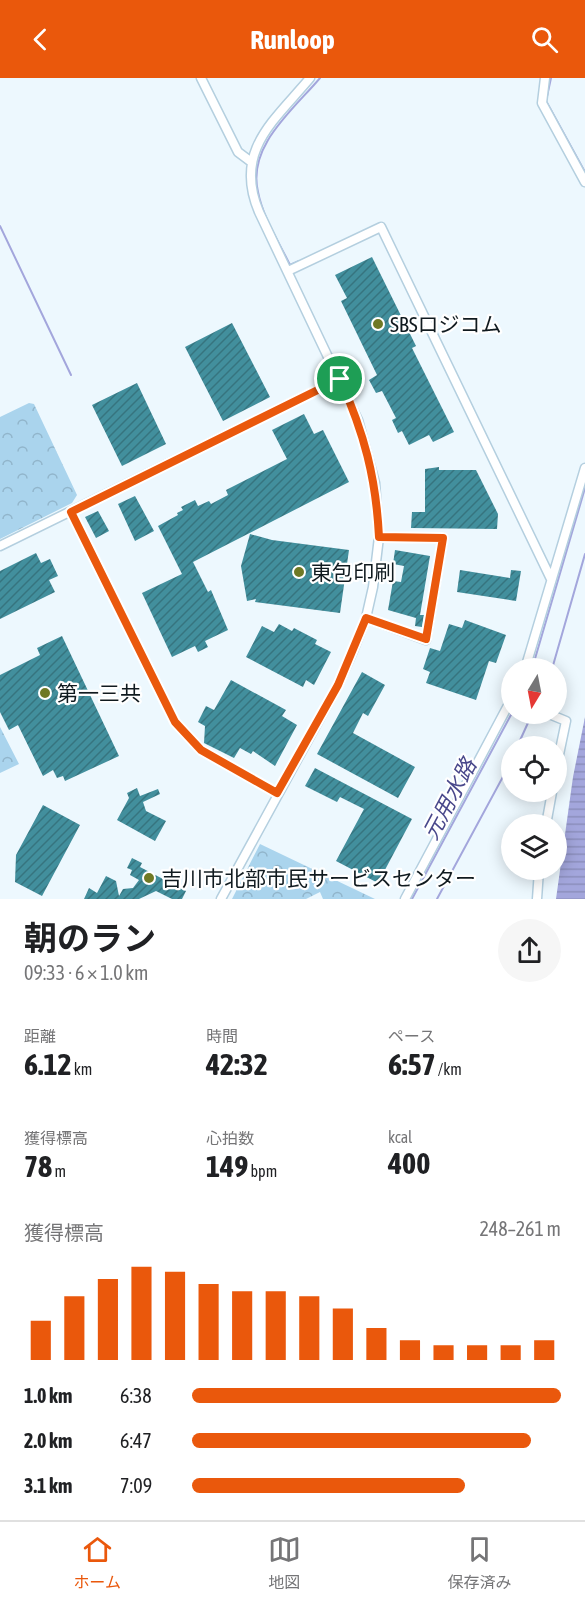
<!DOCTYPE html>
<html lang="ja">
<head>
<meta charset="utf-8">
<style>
  body { margin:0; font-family:"Asap Condensed","Noto Sans JP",sans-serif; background:#f6f6f6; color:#202124; height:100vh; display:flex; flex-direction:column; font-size:22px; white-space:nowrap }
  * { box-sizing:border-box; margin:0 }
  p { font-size:20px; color:#757577 }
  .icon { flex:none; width:33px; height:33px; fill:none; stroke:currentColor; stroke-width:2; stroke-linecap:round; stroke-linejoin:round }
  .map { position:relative; height:821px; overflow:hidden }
  .side { display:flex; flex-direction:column; background:#fff; flex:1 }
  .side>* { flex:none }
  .needle { width:39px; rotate:190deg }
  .fabs { position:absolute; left:501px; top:580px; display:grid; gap:12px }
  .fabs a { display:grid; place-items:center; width:66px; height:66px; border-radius:50%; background:#fff; box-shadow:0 3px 15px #0003; font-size:30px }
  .pin { position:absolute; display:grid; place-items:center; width:51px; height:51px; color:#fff; margin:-26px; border:3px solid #fff; border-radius:50%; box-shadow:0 2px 6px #0007 }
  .round { display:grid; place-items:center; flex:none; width:63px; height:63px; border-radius:32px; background:#f6f6f6 }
  .overview { display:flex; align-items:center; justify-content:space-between; height:102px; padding:0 24px }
  h1 { font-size:33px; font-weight:700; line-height:45px }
  .figures { display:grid; grid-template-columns:repeat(3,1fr); gap:9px; height:102px; padding:6px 24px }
  .figures div { display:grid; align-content:center }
  .figures b { font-size:30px; font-weight:700 }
  .figures small { font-size:16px; font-weight:400 }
  .figures p { font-size:16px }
  .chart { height:168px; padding:12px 24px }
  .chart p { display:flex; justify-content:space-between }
  .chart svg { width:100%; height:108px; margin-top:6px; stroke:#ea580c; stroke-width:6 }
  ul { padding:0 24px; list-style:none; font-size:20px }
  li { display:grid; grid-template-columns:96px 72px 1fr; align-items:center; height:45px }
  li i { height:15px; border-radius:8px; background:#ea580c }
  header { display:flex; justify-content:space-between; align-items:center; height:78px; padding:0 24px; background:#ea580c; color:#fff; font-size:27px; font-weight:700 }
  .tab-bar { display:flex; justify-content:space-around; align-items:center; height:84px; border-top:2px solid #e0e0e0; background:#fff; font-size:16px; color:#757577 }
  .tab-bar a { display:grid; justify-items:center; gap:3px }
  .tab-bar .active { color:#ea580c }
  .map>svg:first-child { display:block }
</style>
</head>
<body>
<header><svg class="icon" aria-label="back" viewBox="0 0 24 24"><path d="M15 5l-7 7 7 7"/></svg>Runloop<svg class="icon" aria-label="search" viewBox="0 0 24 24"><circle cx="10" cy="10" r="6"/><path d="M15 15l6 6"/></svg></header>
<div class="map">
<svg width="585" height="821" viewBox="0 0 585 821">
  <defs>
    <pattern id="park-crowns" width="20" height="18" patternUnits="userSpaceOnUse" patternTransform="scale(1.5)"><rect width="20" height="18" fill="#aad4ed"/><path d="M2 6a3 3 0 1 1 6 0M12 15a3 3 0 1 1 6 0" fill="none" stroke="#91b5cb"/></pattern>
    <pattern id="water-rules" width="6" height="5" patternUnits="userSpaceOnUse" patternTransform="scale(1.5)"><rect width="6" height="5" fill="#a3a6dc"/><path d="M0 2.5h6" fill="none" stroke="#8b8ebc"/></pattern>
    <pattern id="building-hatch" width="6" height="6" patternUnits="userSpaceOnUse" patternTransform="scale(1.5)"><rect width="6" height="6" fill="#428f9d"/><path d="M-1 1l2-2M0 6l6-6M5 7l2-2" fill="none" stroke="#36747f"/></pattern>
  </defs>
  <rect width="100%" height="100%" fill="#edf8fe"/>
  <path fill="url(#park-crowns)" d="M29,325L34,326L77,417L72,425L0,461V339Z
    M0,649L19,686L0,695Z
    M260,766L375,821H323L320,814L306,821H232Z"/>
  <path fill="url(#water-rules)" d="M585,639V821H556L573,699Z"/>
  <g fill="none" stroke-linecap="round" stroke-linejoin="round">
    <path stroke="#a3a6dc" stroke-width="2" d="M551,0L546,23L585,94
      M0,148L71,297
      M299,183L290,187C279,164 263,140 258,114C247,68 293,32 320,0
      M532,591L585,410
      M552,591L585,476
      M517,669L532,636
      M412,821L512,635
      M437,821L512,682"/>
  </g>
  <path fill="url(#building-hatch)" d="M372,179L416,268L412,270L454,354L433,364L429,357L409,367L402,353L398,355L392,342L396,340L382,313L376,315L369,302L377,297L341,223L347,220L335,197Z
    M232,245L270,319L223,343L185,269Z
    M137,305L166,366L122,388L92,327Z
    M304,336L314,356L323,352L349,404L193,484L208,514L211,512L228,552L205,563L208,569L198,574L195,568L172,579L142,515L182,496L158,448L178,437L177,435L183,432L181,429L195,422L198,428L209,423L211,426L228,417L226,412L287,381L272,352Z
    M439,389V392H476L498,436L497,451L411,450L412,434H425V391Z
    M135,418L154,453L135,463L118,426Z
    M98,433L109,453L96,460L85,439Z
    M250,456L272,462L349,472L340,535L255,524L256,521L247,523L241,488Z
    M395,472L430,478L420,537H424L422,549L415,548L416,540L388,532L393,503L401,504L404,488L393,486Z
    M36,475L41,485L50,481L58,498L49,502L55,514L0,541V493Z
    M460,492L510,500L511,492L521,493L516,523L457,514Z
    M465,542L506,557L496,585L489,583L476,622L426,605L430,594L423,591L430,570L440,573L449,546L462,550Z
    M279,546L292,553L294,550L317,562L315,566L331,574L314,607L306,602L303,609L246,579L262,548L274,554Z
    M62,558L119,678L65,703L63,698L57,700L53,692L43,698L18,647L9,652L0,634V597L40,577L37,570Z
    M362,594L385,607L368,638L363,635L353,655L415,689L398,720L317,676Z
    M231,602L286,632L282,638L297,647L275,688L253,673L251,676L240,670L234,680L204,665L205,648L198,644L206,628L214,632Z
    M315,690L412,741L378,805L336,783L364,731L340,719L337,724L305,708Z
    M137,710L140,718L158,711L160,716L143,724L146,733L166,743L155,763L117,742L129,720L127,715Z
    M43,727L80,747L42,818L15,804L16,777Z
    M132,780L142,785L140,789L186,813L182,821H172L156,813L139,821H84L89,810L97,815L106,798L116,803L119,818L123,811L133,810L139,802L130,797L132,792L127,790Z"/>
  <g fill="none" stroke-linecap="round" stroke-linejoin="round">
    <g stroke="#b4cfdf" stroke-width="11">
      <path id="minor" d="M201,0L238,74L250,83
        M545,0L542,25L585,104
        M288,193L381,149L551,501
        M71,434L175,644L201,672L277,715
        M0,468L340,301
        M366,540L426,562L443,460L379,459
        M525,591L585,390
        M549,636L566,643L556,691
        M546,747L552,714
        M221,821L338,607L353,573L366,540L373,509L379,459L375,405L358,342L259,134C233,73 274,43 310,0
        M405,821L512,620
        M537,821L539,792"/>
    </g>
    <use href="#minor" stroke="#fff" stroke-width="8"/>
  </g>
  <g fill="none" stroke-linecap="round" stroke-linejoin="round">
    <g stroke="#fff" stroke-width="12">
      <path id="route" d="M340,301C364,355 376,399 379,459L443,460L426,561L366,540L338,607L277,715L201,672L175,644L71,434Z"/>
    </g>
    <use href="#route" stroke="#ea580c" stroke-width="8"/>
  </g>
  <g fill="#6f7925" stroke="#fff" stroke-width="2">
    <circle cx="378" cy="246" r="6"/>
    <circle cx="299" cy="494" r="6"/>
    <circle cx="45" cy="615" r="6"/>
    <circle cx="149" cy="800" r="6"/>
  </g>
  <g text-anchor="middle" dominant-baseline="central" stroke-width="4.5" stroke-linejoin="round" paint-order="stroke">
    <g font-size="21" fill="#101a1f" stroke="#fff" text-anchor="start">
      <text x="390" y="246">SBSロジコム</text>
      <text x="311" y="494">東包印刷</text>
      <text x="57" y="615">第一三共</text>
      <text x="161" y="800">吉川市北部市民サービスセンター</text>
    </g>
    <g font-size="22" font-style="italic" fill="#49488b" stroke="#fff">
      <text transform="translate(449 721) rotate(-62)">元用水路</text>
    </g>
  </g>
</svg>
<div class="fabs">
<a><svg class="needle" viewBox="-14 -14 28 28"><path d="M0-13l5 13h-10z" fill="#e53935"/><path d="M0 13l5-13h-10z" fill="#757577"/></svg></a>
<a><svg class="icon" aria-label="locate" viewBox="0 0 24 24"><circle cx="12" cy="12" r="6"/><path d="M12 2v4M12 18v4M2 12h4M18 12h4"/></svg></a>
<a><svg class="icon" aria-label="layers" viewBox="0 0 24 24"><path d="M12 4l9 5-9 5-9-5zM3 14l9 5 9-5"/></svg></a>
</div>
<div class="pin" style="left:340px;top:301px;background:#1e9e55"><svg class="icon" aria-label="arrive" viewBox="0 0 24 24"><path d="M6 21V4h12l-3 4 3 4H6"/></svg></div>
</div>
<section class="side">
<div class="overview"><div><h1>朝のラン</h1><p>09:33 · 6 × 1.0 km</p></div><a class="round"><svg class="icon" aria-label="share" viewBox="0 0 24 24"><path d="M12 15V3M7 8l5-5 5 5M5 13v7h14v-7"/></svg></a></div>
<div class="figures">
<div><p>距離</p><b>6.12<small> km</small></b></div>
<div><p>時間</p><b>42:32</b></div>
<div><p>ペース</p><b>6:57<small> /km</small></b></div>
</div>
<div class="figures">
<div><p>獲得標高</p><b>78<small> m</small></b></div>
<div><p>心拍数</p><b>149<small> bpm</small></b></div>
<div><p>kcal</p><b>400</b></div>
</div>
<div class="chart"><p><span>獲得標高</span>248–261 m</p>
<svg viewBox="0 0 160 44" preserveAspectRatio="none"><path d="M5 44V28M15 44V18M25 44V11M35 44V6M45 44V8M55 44V13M65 44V16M75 44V16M85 44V18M95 44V23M105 44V31M115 44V36M125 44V38M135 44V38M145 44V38M155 44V36"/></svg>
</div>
<ul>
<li><b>1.0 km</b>6:38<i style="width:100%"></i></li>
<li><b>2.0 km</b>6:47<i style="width:92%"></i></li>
<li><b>3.1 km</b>7:09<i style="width:74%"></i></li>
</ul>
</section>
<nav class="tab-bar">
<a class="active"><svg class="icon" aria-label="home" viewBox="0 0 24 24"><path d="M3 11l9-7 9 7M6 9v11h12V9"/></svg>ホーム</a>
<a><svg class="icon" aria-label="map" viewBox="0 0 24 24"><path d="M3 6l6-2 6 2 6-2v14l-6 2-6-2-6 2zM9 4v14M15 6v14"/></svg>地図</a>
<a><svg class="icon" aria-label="saved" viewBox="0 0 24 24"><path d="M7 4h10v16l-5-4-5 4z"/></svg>保存済み</a>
</nav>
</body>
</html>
